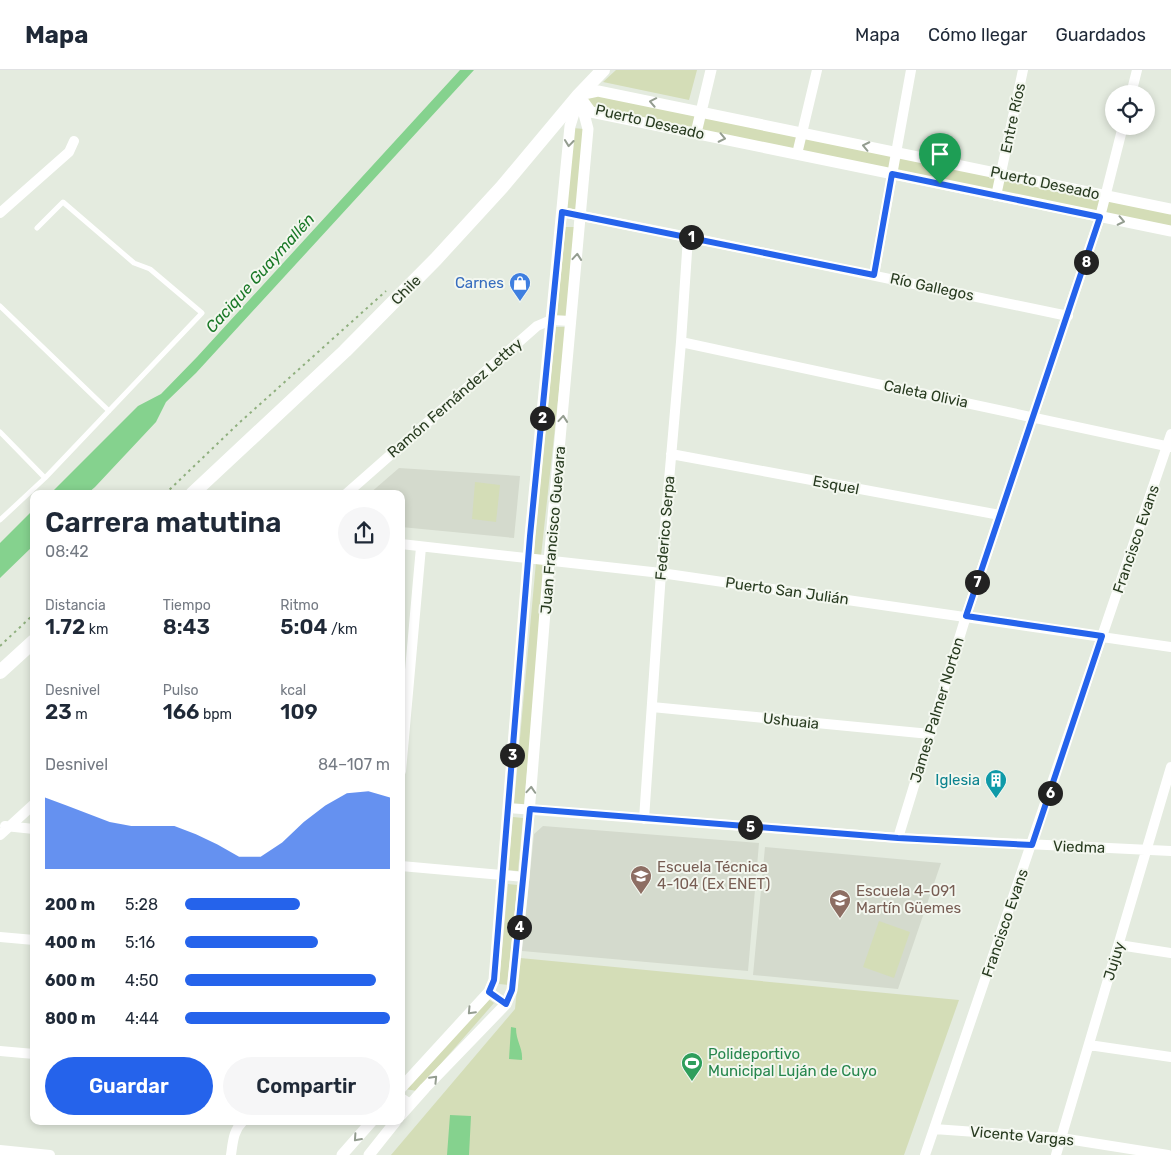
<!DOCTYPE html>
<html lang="es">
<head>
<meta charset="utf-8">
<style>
  body { margin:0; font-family:Rubik,sans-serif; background:#f6f6f7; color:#1f2937; height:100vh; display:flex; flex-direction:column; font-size:19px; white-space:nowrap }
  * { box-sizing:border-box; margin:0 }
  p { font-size:16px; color:#747a83 }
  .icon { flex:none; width:28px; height:28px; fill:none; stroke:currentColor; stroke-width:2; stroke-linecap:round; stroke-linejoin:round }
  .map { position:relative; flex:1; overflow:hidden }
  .panel { position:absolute; left:30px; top:420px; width:375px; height:635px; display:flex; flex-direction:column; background:#fff; border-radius:10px; box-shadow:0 2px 8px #0003 }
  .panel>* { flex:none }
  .tools { position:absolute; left:1105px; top:15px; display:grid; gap:10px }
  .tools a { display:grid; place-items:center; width:50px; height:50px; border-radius:50%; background:#fff; box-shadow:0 2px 8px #0003; font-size:25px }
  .pin { position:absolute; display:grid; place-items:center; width:42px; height:42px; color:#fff; margin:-51px -21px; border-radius:50% 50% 50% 0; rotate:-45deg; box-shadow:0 0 5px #0007 }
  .pin .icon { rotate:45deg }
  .km { position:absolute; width:25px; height:25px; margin:-12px; border-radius:50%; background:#222; color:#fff; font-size:14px; line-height:25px; text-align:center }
  .round { display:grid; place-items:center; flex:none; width:52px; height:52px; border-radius:26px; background:#f6f6f7 }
  .head { display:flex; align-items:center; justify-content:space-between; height:85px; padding:0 15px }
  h1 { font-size:28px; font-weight:600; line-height:38px }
  .figures { display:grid; grid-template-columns:repeat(3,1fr); gap:8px; height:85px; padding:5px 15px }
  .figures div { display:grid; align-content:center }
  .figures b { font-size:21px; font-weight:600 }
  .figures small { font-size:14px; font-weight:400 }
  .figures p { font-size:14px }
  .chart { height:140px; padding:10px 15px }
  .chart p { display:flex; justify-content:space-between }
  .chart svg { width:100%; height:90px; margin-top:5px; fill:#2563eb; opacity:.7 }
  .action { display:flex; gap:10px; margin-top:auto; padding:10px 15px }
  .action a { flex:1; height:58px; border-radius:30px; background:#2563eb; color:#fff; font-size:20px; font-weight:600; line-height:58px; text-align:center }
  .action a+a { background:#f6f6f7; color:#1f2937 }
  ul { padding:0 15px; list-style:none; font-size:16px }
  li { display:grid; grid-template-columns:80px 60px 1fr; align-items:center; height:38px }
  li i { height:12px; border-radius:6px; background:#2563eb }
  header { display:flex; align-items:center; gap:30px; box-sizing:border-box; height:70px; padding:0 25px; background:#fff; border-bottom:1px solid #e0e1e3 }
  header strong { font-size:24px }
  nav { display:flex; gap:28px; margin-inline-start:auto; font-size:18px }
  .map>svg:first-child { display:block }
</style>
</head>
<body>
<header>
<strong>Mapa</strong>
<nav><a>Mapa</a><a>Cómo llegar</a><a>Guardados</a></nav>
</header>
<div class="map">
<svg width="1171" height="1085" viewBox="0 0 1171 1085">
  <rect width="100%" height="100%" fill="#e4ebdf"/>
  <path fill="#d4dacd" d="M399,398L520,406L514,468L401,457V424H369Z
    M543,756L759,773L748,901L522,881L534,764Z
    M765,777L941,793L898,919L753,905Z"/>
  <path fill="#d4ddb7" d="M616,0H697L689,30L603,12Z
    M598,21L1171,139V161L592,42L579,25Z
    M573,58L584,59L577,144H566Z
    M561,157H576L569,249L552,248Z
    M552,257H566L541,486H530Z
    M475,412L500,415L496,452L472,449Z
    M536,492L546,493L524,735L514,734Z
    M513,747L523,748L518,801L508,800Z
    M508,814L517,815L509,915L499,914Z
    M879,851L910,862L894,908L863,897Z
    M520,888L959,930L904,1085H391L515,939Z
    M487,928L494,933L417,1021L405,1019Z"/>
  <path fill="#85d28e" d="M460,0H474L196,303L166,332L156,352L95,417L87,424H50L138,336L161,324L197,287Z
    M34,439V475L0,508V473Z
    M511,957L516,958C516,972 523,977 522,990L509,989Z
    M450,1045L471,1046L469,1085H447Z"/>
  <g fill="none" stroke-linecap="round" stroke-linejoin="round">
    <path stroke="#8faf7e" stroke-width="2" stroke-dasharray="2.5 4" stroke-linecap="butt" d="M165,424L239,353L386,221
      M0,576L34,544"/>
    <path stroke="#fff" stroke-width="5" d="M0,236L109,341
      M0,362L45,408
      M0,450L45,408L202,243L150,199L134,193L63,132L37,158"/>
    <path stroke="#fff" stroke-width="10" d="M1131,24L1137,0
      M797,84L817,0
      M996,126L1023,0
      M562,142L688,167L1068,246
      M0,143L69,82L74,71
      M874,205L911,0
      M681,272L1171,377
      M671,384L1000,445
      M346,424L537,256L551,250L571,251
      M401,474L661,503L1171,577
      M652,637L930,664
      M401,701L421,477
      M508,738L898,768L1171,781
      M644,749L661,503L681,272L688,167
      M5,756L34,759
      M0,765L34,734
      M898,768L966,546L1100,147L1123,56
      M401,796L524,807
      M0,867L34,870
      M1119,875L1171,883
      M489,922L506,934
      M1089,975L1171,987
      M0,981L34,984
      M401,1028L410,1034
      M934,1059L1061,1068L1168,1085
      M0,1080L50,1085
      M231,1085C233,1072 233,1061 243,1051
      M925,1085L1171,364
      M1056,1085L1171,697"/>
    <path stroke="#fff" stroke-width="11" d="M579,25L598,21L1171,139
      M583,31L591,42L1171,161
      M696,63L711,0
      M401,1018L489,922L494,910L530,466L570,56L579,27
      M401,1045L425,1018L506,934L512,920L524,807L549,491L588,59L579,25
      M342,1085L372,1051
      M369,1085L396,1051"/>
    <path stroke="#fff" stroke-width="14" d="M192,424L345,281L436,189L502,117L579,25L603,0
      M0,602L34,571"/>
  </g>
  <defs><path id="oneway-chevron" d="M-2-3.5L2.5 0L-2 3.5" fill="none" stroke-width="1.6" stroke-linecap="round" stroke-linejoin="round" transform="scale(1.25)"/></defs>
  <g stroke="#949d90">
    <use href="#oneway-chevron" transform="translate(653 32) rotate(-169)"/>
    <use href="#oneway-chevron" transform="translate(722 68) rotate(12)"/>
    <use href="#oneway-chevron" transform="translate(569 73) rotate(96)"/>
    <use href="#oneway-chevron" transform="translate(866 76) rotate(-168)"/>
    <use href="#oneway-chevron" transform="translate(1121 151) rotate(12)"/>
    <use href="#oneway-chevron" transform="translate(577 187) rotate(-85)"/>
    <use href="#oneway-chevron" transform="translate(563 349) rotate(-85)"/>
    <use href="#oneway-chevron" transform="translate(531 720) rotate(-86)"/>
    <use href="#oneway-chevron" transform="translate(471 941) rotate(133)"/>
    <use href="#oneway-chevron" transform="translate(434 1009) rotate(-46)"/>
    <use href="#oneway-chevron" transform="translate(357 1068) rotate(132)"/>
  </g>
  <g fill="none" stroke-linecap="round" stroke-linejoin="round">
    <g stroke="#fff" stroke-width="10">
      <path id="route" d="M892,104L1100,147L966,546L1102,566L1032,775L898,768L530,739L512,920L506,934L489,922L494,910L530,466L562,142L874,205Z"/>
    </g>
    <use href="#route" stroke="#2563eb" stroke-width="6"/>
  </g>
  <defs>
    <g id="shop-pin" transform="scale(1.125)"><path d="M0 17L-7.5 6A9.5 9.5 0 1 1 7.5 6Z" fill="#3f7fe0" stroke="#f3f7ef"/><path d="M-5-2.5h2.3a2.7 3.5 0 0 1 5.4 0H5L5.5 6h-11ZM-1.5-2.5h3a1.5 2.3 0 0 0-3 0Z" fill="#fff"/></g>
    <g id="building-pin" transform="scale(1.125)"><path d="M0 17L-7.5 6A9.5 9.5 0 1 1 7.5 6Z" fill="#0f9aa8" stroke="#f3f7ef"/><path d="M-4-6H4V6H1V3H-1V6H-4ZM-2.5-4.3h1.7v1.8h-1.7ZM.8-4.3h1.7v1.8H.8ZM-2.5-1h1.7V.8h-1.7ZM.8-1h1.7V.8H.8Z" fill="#fff"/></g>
    <g id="school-pin" transform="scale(1.125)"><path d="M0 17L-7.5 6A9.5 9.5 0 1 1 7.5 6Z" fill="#8d6e63" stroke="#f3f7ef"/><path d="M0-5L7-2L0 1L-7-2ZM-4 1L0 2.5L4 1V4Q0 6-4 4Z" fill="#fff"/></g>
    <g id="stadium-pin" transform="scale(1.125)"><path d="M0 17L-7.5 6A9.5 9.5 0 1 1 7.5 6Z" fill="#2e9e5b" stroke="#f3f7ef"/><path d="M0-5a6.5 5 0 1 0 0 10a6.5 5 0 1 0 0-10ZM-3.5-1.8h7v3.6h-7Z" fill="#fff"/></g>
  </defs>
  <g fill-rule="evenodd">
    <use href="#shop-pin" x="520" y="213"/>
    <use href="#building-pin" x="996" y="710"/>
    <use href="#school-pin" x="641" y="806"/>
    <use href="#school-pin" x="840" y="830"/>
    <use href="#stadium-pin" x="692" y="993"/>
  </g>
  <g text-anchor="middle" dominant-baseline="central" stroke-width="4" stroke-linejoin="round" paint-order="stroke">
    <g font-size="15" fill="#283b20" stroke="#f3f7ef">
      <text transform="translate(1013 48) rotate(-78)">Entre Ríos</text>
      <text transform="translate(650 52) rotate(13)">Puerto Deseado</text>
      <text transform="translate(1045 113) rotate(12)">Puerto Deseado</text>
      <text transform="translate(932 217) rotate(12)">Río Gallegos</text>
      <text transform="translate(406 220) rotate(-45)">Chile</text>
      <text transform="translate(926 324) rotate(12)">Caleta Olivia</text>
      <text transform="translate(455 328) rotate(-41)">Ramón Fernández Lettry</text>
      <text transform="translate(836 415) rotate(11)">Esquel</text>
      <text transform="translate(665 458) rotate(-85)">Federico Serpa</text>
      <text transform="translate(553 460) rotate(-85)">Juan Francisco Guevara</text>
      <text transform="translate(1136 469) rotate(-71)">Francisco Evans</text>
      <text transform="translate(787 521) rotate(8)">Puerto San Julián</text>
      <text transform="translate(937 640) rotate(-73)">James Palmer Norton</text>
      <text transform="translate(791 651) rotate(6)">Ushuaia</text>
      <text transform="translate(1079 777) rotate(2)">Viedma</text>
      <text transform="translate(1005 853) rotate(-71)">Francisco Evans</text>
      <text transform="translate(1114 891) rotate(-73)">Jujuy</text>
      <text transform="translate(1022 1066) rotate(5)">Vicente Vargas</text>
    </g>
    <g font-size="15" fill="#366cbe" stroke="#f3f7ef" text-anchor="end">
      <text x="504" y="213">Carnes</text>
    </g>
    <g font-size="15" fill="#0d838f" stroke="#f3f7ef" text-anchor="end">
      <text x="980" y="710">Iglesia</text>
    </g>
    <g font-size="15" fill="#785e54" stroke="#f3f7ef" text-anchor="start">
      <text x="657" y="797">Escuela Técnica<tspan x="657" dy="17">4-104 (Ex ENET)</tspan></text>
      <text x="856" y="821">Escuela 4-091<tspan x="856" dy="17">Martín Güemes</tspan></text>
    </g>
    <g font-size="15" fill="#27864d" stroke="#f3f7ef" text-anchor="start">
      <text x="708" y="984">Polideportivo<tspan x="708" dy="17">Municipal Luján de Cuyo</tspan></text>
    </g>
    <g font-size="16" font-style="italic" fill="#197826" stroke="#f3f7ef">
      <text transform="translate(260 203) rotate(-48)">Cacique Guaymallén</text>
    </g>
  </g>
</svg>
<div class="tools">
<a><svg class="icon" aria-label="locate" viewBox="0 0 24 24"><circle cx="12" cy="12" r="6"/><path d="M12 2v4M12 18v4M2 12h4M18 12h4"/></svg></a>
</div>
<div class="pin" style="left:940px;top:114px;background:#1e9e55"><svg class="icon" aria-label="arrive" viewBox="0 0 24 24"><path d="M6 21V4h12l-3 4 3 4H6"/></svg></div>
<b class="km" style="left:691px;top:167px">1</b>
<b class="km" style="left:542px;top:348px">2</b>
<b class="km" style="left:512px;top:685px">3</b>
<b class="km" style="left:519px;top:857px">4</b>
<b class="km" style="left:750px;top:757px">5</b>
<b class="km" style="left:1050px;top:723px">6</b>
<b class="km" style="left:977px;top:512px">7</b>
<b class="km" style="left:1086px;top:192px">8</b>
<section class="panel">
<div class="head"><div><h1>Carrera matutina</h1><p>08:42</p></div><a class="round"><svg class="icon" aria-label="share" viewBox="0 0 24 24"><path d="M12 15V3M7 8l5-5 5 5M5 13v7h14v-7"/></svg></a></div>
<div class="figures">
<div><p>Distancia</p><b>1.72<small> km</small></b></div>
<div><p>Tiempo</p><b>8:43</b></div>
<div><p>Ritmo</p><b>5:04<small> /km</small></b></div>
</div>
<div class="figures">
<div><p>Desnivel</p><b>23<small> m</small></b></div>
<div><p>Pulso</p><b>166<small> bpm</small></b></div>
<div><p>kcal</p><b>109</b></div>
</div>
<div class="chart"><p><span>Desnivel</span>84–107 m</p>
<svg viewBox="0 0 160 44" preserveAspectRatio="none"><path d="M0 44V9L10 13L20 17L30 21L40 23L50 23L60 23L70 27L80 32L90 38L100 38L110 31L120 21L130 13L140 7L150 6L160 9V44z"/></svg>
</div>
<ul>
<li><b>200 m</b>5:28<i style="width:56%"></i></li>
<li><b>400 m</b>5:16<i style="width:65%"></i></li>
<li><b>600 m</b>4:50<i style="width:93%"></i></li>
<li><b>800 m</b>4:44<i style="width:100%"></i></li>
</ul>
<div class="action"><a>Guardar</a><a>Compartir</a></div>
</section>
</div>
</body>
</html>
